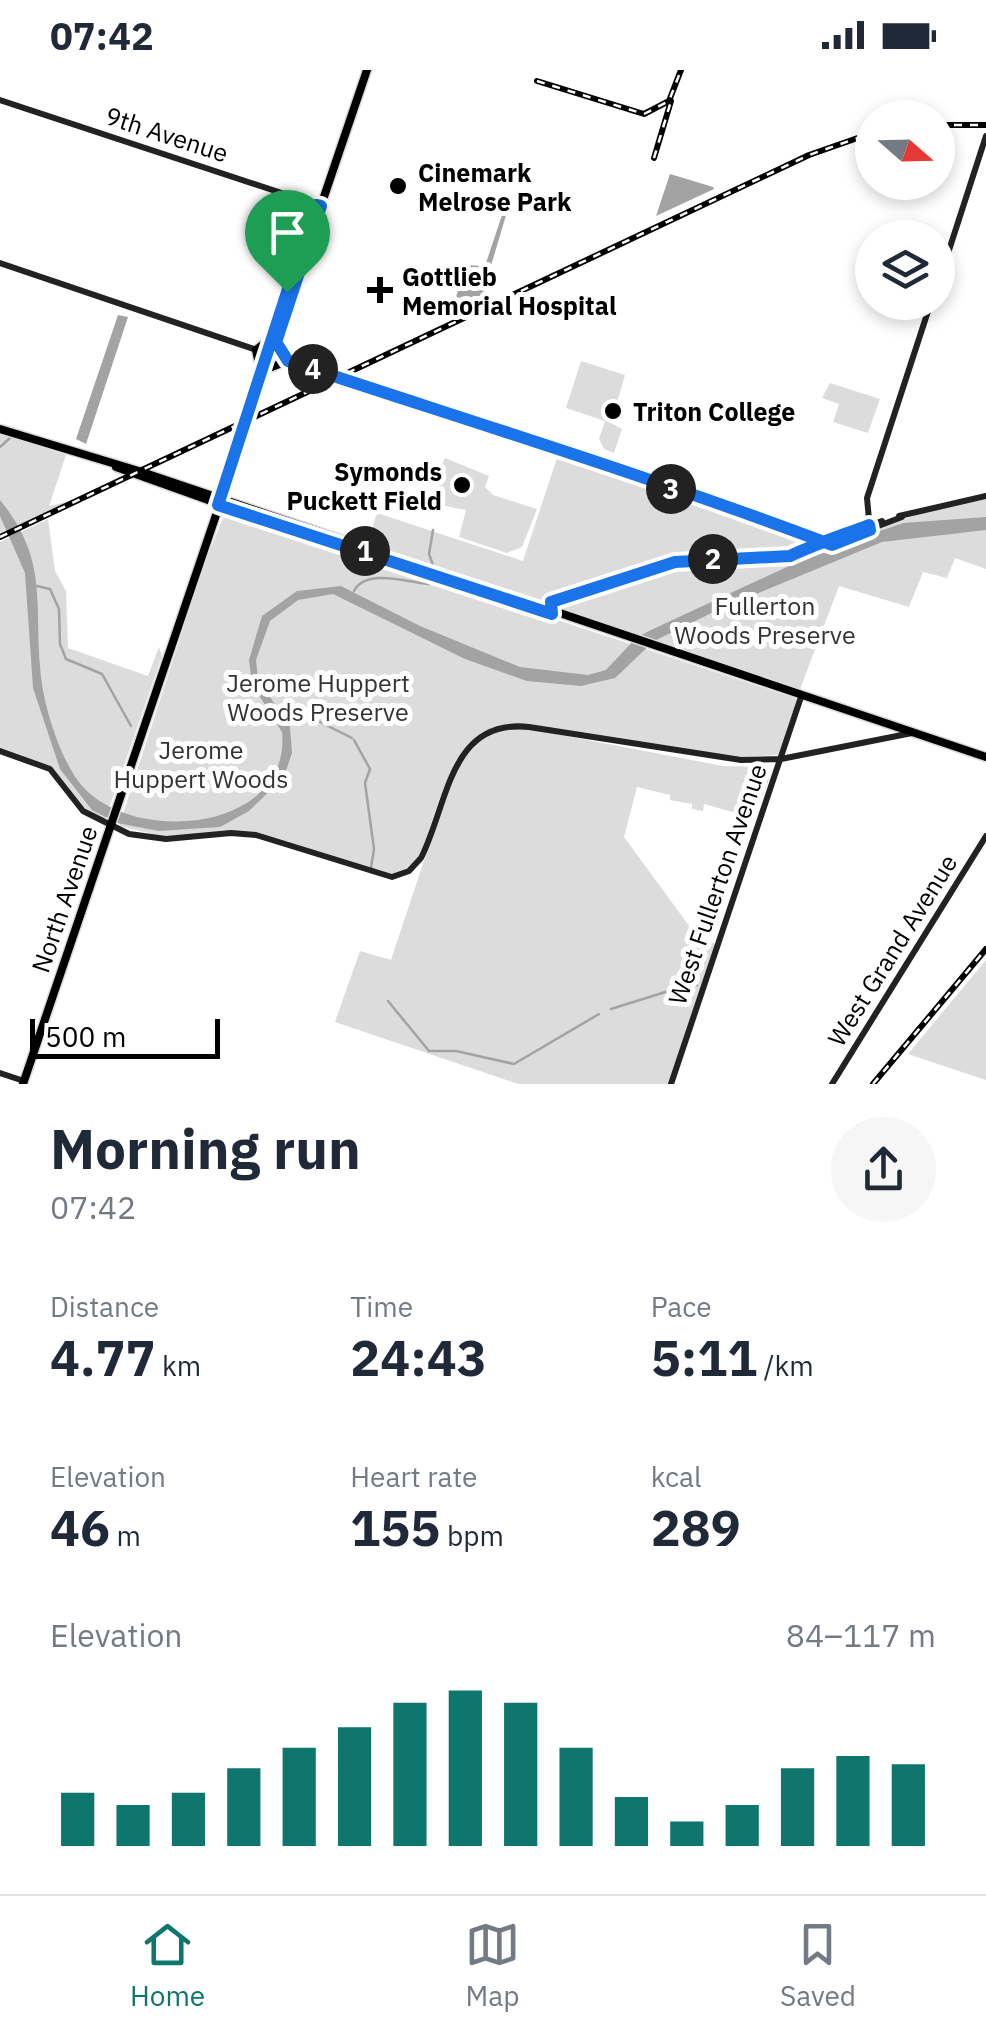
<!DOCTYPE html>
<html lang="en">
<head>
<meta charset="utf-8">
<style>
  body { margin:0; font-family:"IBM Plex Sans",sans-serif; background:#f6f6f7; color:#1f2937; height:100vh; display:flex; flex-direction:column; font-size:38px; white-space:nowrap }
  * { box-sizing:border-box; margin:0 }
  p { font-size:32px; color:#747a83 }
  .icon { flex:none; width:55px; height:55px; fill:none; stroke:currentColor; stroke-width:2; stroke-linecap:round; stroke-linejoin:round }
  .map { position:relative; height:1014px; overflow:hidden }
  .side { display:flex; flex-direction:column; background:#fff; flex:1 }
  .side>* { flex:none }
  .needle { width:65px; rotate:110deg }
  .controls { position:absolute; left:855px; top:30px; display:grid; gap:20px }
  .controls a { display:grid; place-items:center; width:100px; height:100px; border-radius:50%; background:#fff; box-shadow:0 5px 15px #0003; font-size:50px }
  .scale { position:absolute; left:30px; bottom:25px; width:190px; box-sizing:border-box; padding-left:10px; border:5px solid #000; border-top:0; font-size:28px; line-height:35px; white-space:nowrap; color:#000; -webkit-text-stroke:8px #fff; paint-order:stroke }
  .pin { position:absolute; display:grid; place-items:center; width:85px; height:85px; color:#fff; margin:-102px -42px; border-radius:50% 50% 50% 0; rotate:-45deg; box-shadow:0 0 10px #0007 }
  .pin .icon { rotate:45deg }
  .km { position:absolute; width:50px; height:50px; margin:-25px; border-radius:50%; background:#222; color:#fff; font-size:28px; line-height:50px; text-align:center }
  .round { display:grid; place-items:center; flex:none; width:105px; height:105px; border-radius:52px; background:#f6f6f7 }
  .overview { display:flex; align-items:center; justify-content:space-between; height:170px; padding:0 50px }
  h1 { font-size:55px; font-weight:700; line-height:75px }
  .metrics { display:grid; grid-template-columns:repeat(3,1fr); gap:15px; height:170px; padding:10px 50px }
  .metrics div { display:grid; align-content:center }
  .metrics b { font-size:50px; font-weight:700 }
  .metrics small { font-size:28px; font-weight:400 }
  .metrics p { font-size:28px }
  .chart { height:280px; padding:20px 50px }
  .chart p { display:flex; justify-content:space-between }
  .chart svg { width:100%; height:180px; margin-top:10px; stroke:#0f766e; stroke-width:6 }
  .status { display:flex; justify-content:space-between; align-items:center; height:70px; padding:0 50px; background:#fff; direction:ltr }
  .status svg { height:28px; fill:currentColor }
  .menu { display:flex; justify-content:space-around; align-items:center; height:140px; border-top:2px solid #e0e1e3; background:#fff; font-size:28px; color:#747a83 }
  .menu a { display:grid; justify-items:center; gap:5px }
  .menu .on { color:#0f766e }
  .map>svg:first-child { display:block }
</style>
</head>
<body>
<div class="status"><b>07:42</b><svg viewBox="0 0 49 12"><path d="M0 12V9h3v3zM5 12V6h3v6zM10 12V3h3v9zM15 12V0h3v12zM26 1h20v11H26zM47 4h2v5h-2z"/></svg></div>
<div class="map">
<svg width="986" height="1014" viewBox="0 0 986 1014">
  <rect width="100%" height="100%" fill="#fff"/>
  <path fill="#dcdcdc" d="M581,291L625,305L611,353L622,359L614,383L604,379L599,369L605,351L566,338Z
    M830,313L880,329L868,363L833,352L839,334L822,328Z
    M0,363L66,385L49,436L75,430L0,463Z
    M558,385L820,473L786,483L669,491L536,532L366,477L377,443L523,491Z
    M445,388L489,406L485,417L493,425L537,439L522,477L507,483L459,467L466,440L434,434L439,414L436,408Z
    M986,428V499L955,488L947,508L923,502L909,537L839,516L799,622L552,537L675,495L804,486L916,445Z
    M226,441L794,628L797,630L778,685L733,688L525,655C452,652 440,731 421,786L411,797L393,804L255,764L161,766L119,756L206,489Z
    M48,449L55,501L66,521L68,578L148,606L159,577L162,586L105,750L82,736L54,699L0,678V472Z
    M505,659H530L723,696L764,697L771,705L754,748L704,734L703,741L692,739V734L670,730V725L637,717L624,767L698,868L716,874L668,1014H518L335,952L360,881L391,890L454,701L481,668Z
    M986,890V1010L908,984Z"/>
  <path fill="#a3a3a3" d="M670,104L713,117L714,119L656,146Z
    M510,132L484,219L490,224L451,243L466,195L485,196L506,133Z
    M118,245L128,247L86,374L76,369Z
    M0,430C47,488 35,528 40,596C42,630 56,676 74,705C118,778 292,766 282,662L252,614L249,590L262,546L297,521L341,516L420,556L520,597L588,605L606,600L636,568L651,560L817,483L903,453L986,447V460L882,472L722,538L654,571L615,608L581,616L527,611L465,589L333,524L298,530L270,551L256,590L258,609L290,657L292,683L284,707L249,741L220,757L159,761L117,753L92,740L60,699L33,618L25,503L0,446Z"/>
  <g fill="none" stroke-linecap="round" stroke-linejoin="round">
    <path stroke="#a3a3a3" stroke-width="2.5" d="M0,377L11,367
      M433,495L429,484L433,460
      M37,516L50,519L59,539L60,574L66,589L102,604L131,656
      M354,521C366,498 406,512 429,514L428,506
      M283,641L290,640L297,648H312L352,668
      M354,670L370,699L365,713L374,779L371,798
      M388,931L429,981H456L514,994L599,944
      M611,939L675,919L683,911L697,915"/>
    <g stroke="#dbdbdb" stroke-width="11">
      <path id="primary" d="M271,269L294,201
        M269,298L287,291
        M260,299L256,280L271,268
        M0,359L142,402L986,687
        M116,397L281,456
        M220,430L262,296
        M23,1014L367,0"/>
    </g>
    <path stroke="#222" stroke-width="6" d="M0,30L321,136
      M0,193L832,475
      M938,214L986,66
      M899,446L986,426
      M870,460L867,428L931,232
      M824,473L882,451
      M538,536L675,493L807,483L902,447
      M0,681L50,699L83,741L129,764L166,769L231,763L256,765L392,807L409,801L421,788C448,735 449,648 529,657L741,690L781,689L912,663
      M0,1003L24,1011
      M671,1014L801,627
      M832,1014L986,766"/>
    <use href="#primary" stroke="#000" stroke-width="8"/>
    <g stroke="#000" stroke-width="6">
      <path id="rail" d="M537,11L644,44L669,31L681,0
        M938,55H986
        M654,88L671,31
        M0,467L809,85L872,63
        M873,1014L986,879"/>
    </g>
    <use href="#rail" stroke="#fff" stroke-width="2.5" stroke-dasharray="8" stroke-linecap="butt"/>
  </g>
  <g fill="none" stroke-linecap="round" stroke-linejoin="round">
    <g stroke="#fff" stroke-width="20">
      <path id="route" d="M287,222L218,435L552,544L551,532L675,492L790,486C815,474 843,465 869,455L870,460L832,475C653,407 469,351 288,291L276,272L321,136L316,135L287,222"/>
    </g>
    <use href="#route" stroke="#1a73e8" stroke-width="12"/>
  </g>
  <g fill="#000" stroke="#fff" stroke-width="4">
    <circle cx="398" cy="116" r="10"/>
    <path d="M375 205h10v10h10v10h-10v10h-10v-10h-10v-10h10z"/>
    <circle cx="613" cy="341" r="10"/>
    <circle cx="462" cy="415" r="10"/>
  </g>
  <g text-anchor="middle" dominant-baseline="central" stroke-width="10" stroke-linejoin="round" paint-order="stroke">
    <g font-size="25" fill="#000" stroke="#fff">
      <text transform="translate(167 64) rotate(18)">9th Avenue</text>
      <text transform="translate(717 814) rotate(-71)">West Fullerton Avenue</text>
      <text transform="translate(64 829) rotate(-71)">North Avenue</text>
      <text transform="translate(892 880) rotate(-58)">West Grand Avenue</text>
    </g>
    <g font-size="25" font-weight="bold" fill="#000" stroke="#fff" text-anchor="start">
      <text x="418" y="102">Cinemark<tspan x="418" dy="29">Melrose Park</tspan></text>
      <text x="402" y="206">Gottlieb<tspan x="402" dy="29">Memorial Hospital</tspan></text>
      <text x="633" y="341">Triton College</text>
      <text x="442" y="401" text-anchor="end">Symonds<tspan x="442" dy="29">Puckett Field</tspan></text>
    </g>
    <g font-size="25" fill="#333" stroke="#fff">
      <text x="765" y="535">Fullerton<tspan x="765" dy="29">Woods Preserve</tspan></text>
      <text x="318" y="612">Jerome Huppert<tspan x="318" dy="29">Woods Preserve</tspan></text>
      <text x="201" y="679">Jerome<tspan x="201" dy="29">Huppert Woods</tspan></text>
    </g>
  </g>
</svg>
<div class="controls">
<a><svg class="needle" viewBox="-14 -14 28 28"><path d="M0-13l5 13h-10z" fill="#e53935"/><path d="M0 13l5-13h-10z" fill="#747a83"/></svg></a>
<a><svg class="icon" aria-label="layers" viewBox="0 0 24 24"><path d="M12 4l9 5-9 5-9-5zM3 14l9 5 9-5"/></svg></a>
</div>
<div class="scale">500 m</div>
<div class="pin" style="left:287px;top:222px;background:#1e9e55"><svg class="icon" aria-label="arrive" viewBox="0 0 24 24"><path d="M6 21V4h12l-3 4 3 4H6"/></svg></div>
<b class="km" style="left:365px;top:481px">1</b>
<b class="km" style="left:713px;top:489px">2</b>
<b class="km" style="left:671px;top:419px">3</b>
<b class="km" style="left:313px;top:299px">4</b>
</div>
<section class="side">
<div class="overview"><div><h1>Morning run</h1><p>07:42</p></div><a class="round"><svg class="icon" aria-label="share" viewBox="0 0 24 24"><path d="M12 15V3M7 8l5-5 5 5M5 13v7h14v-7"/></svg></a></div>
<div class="metrics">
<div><p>Distance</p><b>4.77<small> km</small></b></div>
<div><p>Time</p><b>24:43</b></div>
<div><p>Pace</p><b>5:11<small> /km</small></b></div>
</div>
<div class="metrics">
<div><p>Elevation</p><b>46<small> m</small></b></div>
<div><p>Heart rate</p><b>155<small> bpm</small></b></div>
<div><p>kcal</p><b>289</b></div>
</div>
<div class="chart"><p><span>Elevation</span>84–117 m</p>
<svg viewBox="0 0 160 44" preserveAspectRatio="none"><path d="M5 44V31M15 44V34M25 44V31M35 44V25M45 44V20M55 44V15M65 44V9M75 44V6M85 44V9M95 44V20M105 44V32M115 44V38M125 44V34M135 44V25M145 44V22M155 44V24"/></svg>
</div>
</section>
<nav class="menu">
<a class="on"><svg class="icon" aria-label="home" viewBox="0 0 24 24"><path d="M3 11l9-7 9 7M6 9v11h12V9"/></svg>Home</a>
<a><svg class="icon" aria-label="map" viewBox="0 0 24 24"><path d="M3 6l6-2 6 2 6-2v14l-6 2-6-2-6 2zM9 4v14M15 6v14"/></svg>Map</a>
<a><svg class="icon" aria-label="saved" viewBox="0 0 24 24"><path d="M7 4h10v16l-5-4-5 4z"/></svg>Saved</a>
</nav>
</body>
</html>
